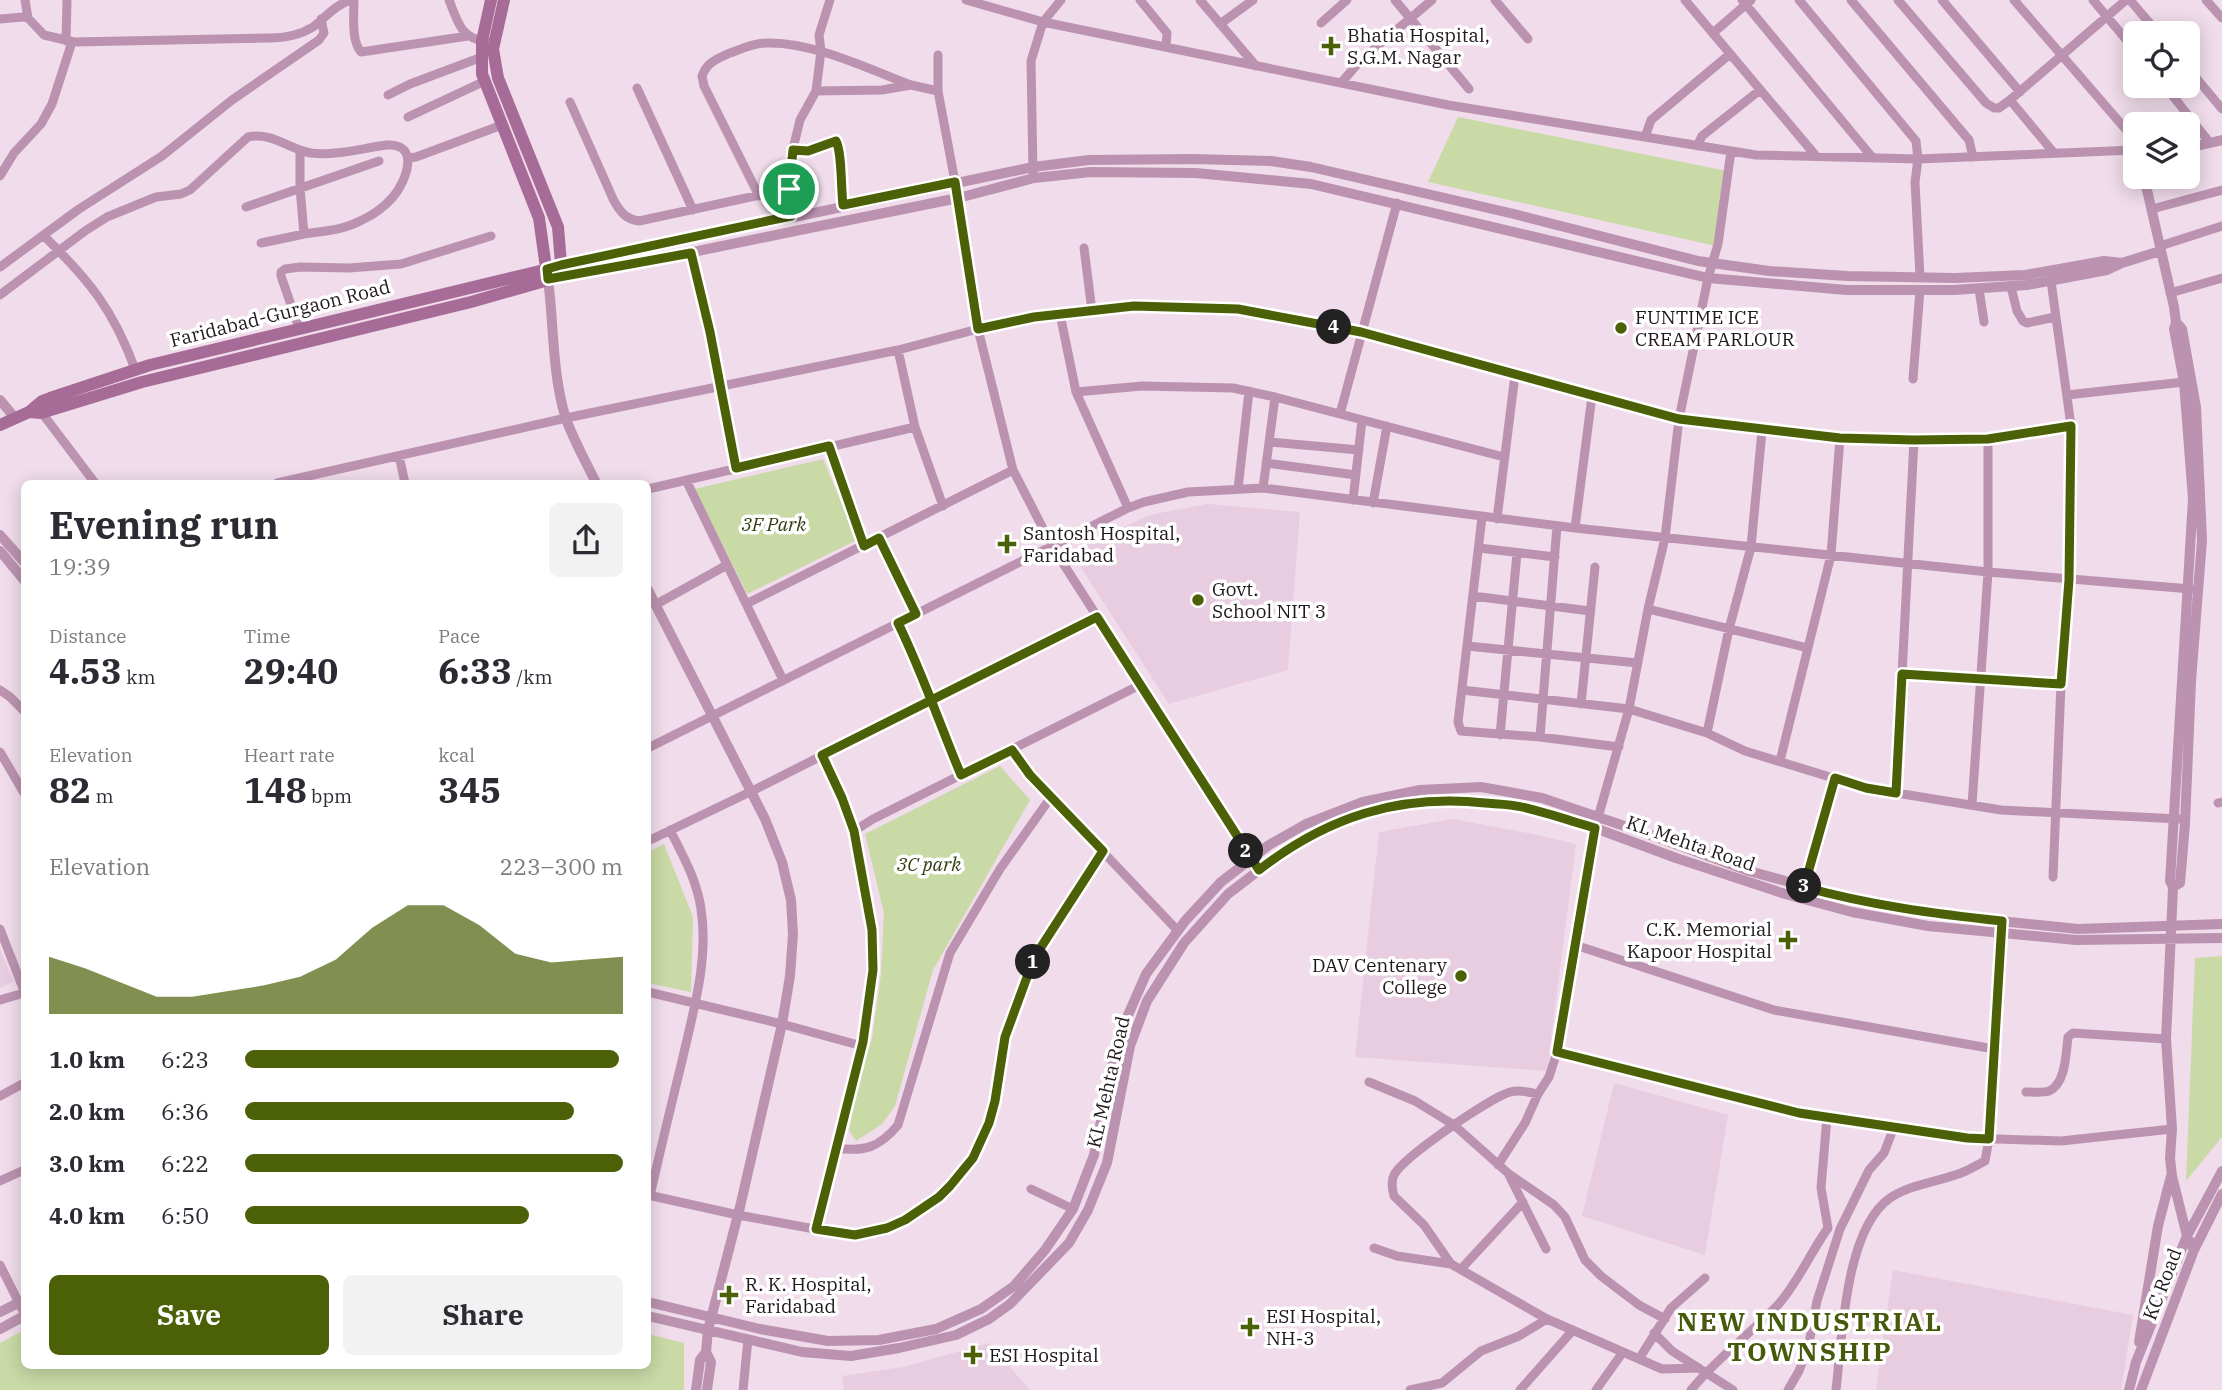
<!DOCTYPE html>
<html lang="en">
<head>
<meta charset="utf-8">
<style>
  body { margin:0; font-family:"IBM Plex Serif",serif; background:#f2f2f3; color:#2b2b33; height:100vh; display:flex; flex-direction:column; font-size:26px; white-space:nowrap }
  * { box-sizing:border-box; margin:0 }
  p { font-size:23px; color:#7c7c81 }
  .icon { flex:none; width:38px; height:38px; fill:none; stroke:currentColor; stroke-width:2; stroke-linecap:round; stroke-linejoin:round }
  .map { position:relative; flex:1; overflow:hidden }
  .sheet { position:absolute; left:21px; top:480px; width:630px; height:889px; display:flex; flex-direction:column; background:#fff; border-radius:10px; box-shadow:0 4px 18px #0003 }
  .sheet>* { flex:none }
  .tools { position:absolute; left:2123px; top:21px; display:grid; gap:14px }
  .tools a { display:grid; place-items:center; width:77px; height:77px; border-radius:10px; background:#fff; box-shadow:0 4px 18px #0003; font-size:35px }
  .pin { position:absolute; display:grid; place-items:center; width:60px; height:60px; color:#fff; margin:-30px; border:4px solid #fff; border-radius:50%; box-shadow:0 2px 7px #0007 }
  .km { position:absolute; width:35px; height:35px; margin:-18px; border-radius:50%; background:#222; color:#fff; font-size:19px; line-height:35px; text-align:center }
  .round { display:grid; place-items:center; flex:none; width:74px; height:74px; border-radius:10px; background:#f2f2f3 }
  .head { display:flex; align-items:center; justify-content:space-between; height:119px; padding:0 28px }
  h1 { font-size:38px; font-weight:800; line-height:52px }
  .metrics { display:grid; grid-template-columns:repeat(3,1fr); gap:10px; height:119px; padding:7px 28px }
  .metrics div { display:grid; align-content:center }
  .metrics b { font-size:35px; font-weight:800 }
  .metrics small { font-size:19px; font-weight:400 }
  .metrics p { font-size:19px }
  .chart { height:196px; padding:14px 28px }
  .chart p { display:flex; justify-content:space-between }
  .chart svg { width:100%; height:126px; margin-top:7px; fill:#4c6007; opacity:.7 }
  .cta { display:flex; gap:14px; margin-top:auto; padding:14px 28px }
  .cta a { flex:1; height:80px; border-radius:10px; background:#4c6007; color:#fff; font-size:28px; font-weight:800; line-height:80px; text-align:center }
  .cta a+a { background:#f2f2f3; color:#2b2b33 }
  ul { padding:0 28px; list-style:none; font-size:23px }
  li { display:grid; grid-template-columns:112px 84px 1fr; align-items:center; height:52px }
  li i { height:18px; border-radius:9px; background:#4c6007 }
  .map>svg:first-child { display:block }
</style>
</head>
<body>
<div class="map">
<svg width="2222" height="1390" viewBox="0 0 2222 1390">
  <rect width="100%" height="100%" fill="#f0dcea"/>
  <path fill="#e8cde0" d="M1208,504L1300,512L1288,670L1169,704L1071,552L1149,515Z
    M1453,819L1533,834L1576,844L1547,1071L1355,1057L1379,832Z
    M0,949L14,982L0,988Z
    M1614,1083L1728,1115L1705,1255L1582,1216Z
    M1893,1270L2133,1315L2121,1390H1876Z
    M989,1343L1030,1390H844L842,1376L903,1367Z"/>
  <path fill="#c9daa6" d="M1458,117L1727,171L1716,246L1428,182Z
    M823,459L857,540L747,594L695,489Z
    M1000,766L1030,800L933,970L895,1106L882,1124L856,1141L849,1130L859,1080L872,1038L881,974L884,913L865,834Z
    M664,844L693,917L691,992L648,983V852Z
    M2222,956V1137L2186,1181L2195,958Z
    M24,1330V1365H648V1334L684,1343V1390H0V1343Z"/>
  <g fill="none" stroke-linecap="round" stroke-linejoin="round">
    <path stroke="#bb93b0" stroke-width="9" d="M25,0L28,18
      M354,0C354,15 351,41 361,52L468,36
      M449,0C458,22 460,38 487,42
      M966,0L1043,22L1448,105L1756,155L1918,159L2135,150
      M1140,0L1167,33L1166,47
      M1200,0L1256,66
      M1395,0L1469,89
      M1495,0L1528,39
      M1685,0L1816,156
      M1742,0L1872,157
      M1799,0L1916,141L1918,159L1915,182L1920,277
      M1851,0L1969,140L1973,157
      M1898,0L1986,103L1994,108H1999L2010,100L2126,0
      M1942,0L2020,92
      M2014,0L2135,140
      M2093,0L2135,50
      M2130,0L2158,33
      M2206,0L2222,18
      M0,19L23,17L28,18L44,35L74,42L269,38C283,38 300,35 313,27C326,17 334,6 350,0
      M1321,23L1347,0
      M1220,24L1253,0
      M1713,33L1751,0
      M66,41L67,0
      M938,55V91L958,198L978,329L1013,470L1052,546L1259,870
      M2188,68L2222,109
      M1341,83L1361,60L1432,0
      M2165,86L2210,143
      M637,88L693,210
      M816,91L882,90L911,85L938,91
      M388,95L410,84L482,57
      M2010,100L2054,153
      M570,102L614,201C621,213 626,219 639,221L788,189
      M408,117L485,81
      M1645,137L1651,120L1730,54
      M1697,146L1702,136L1760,90
      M300,150V188L304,234
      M793,150L808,151L836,141L838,143L843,205
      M1731,151L1718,244L1708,278L1679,419L1665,538L1648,609L1629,709L1595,828L1557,1052L1799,1113L1967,1138L2061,1141L2172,1129
      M408,158L416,157L502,125
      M1033,173L1031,61L1043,22L1061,0
      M0,176L14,153L41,124L52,104L72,42
      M759,196L704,86L702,76C707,62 717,59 730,53C741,49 754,43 766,43C811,41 869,69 911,85
      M246,207L379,161
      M2152,209L2222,190
      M791,216L788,189L792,153L800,120L816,91L821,51L819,35L830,0
      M44,236C89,280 113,309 135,369
      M2160,246L2222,226
      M1084,248L1092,311
      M691,253L698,277L736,468
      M0,267L79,209L162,156L232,100L319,40L324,33L321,19
      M2051,281L2071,426L2069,580L2061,684L2053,877
      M2011,287L2017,311L2023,321L2027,323L2055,317
      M1979,289L1984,322
      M2170,293L2222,278
      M0,295L85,231L107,217L156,197L181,194L190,190L248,137C272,132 289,149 311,153C336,156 363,148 387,145C421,143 406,182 393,197C385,206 373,215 362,220C344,230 324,231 304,234C290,237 276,240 261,243
      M1060,314L1076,392L1128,508
      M299,328L281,276V272L285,269L300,267L349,268L401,264L491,236
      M898,350L915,427L943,506
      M1913,379L1920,290
      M1076,392L1142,386L1233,388L1275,397L1504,457
      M2067,395L2184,382
      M39,409L95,483
      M1340,414L1397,203
      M1269,442L1359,450
      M829,446L864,546
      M399,456L405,483
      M1266,463L1356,475
      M686,480L783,680
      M277,483L566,418L898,350L978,329L1034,317L1134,306L1238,309L1361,332L1679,419L1762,431L1840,438L1988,439L2071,426
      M1263,488L1275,397
      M648,489L915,427
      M1238,489L1249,391
      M1353,500L1362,420
      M1373,503L1387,426
      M1482,517L1458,722L1461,731L1540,737L1619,747
      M1497,519L1515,375
      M1575,528L1592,396
      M879,539L916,614
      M1479,548L1555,557
      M1473,596L1590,611
      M746,604L1013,470
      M655,605L727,565
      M1648,609L1808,648
      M898,623L961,775
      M1467,646L1638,663
      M1902,674L2061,684
      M0,690L10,697L24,711
      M1462,690L1629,709L1707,733L1745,751L1866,788L2001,810L2179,819
      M1581,704L1595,567
      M1707,733L1729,629L1751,547L1762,431
      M1500,735L1517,553
      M1540,737L1557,526
      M648,748L1128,508L1144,502L1188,492L1263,488L1575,528L1988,572L2191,589
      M1011,750L1051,797L1178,931
      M0,752L24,793
      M1780,761L1831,555L1840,438
      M1896,793L1914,440
      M2218,803L2222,802
      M1972,805L1988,572V439
      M854,831L873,819L1140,685
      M648,841L752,791L1097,617
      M1801,898L1835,778
      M0,929L24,991
      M1575,945L1774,1010L1994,1049
      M648,992L782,1024L862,1046
      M0,1000L24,993
      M1369,1082L1415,1101L1454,1125L1509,1174L1554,1205L1565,1217L1585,1260L1601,1276L1639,1305L1665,1319
      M2026,1092C2033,1092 2043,1093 2049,1091C2066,1084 2066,1052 2068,1037L2073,1033L2166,1039
      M0,1096L24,1083
      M835,1148C864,1152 879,1148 898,1125L950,953L1000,869L1051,797
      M1498,1165L1525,1123L1538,1094
      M1509,1175L1546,1249
      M0,1181L24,1170
      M1031,1189L1073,1209
      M648,1195L738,1215L842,1234L874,1232L905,1220L939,1197L950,1186L973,1158L989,1123L995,1101L1005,1037L1034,958L1103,851
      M650,1196C660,1151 671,1106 682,1061C693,1012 709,960 701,909C697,880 683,856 670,830
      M816,1229L863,1042L873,970L872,931L854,831L842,798L822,755
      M1374,1248L1397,1256L1451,1264L1547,1319L1662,1369L1699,1368
      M1451,1264L1424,1225L1394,1196C1392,1189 1391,1181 1394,1175C1403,1157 1490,1098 1510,1092C1518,1090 1530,1092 1538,1094L1549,1077L1557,1052
      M0,1265L24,1313
      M1461,1269L1523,1202
      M1654,1333L1672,1351L1733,1390
      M1639,1359L1671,1308L1705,1278
      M743,1390L748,1339
      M1410,1390L1442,1383L1481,1351L1519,1336L1547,1319
      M1520,1390L1573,1330
      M1596,1390L1623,1352
      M1691,1390C1716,1359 1749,1335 1777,1306C1798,1283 1810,1253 1828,1228L1821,1188L1827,1117
      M1788,1390L1799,1371L1809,1343L1817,1301L1840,1229L1869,1170L1884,1153L1894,1127
      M1836,1390C1842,1339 1845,1229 1890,1198C1911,1184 1938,1182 1961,1173C1969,1170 1977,1165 1985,1161L1989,1139L1993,1090L2001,928"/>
    <path stroke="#bb93b0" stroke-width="10" d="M2188,148L2222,140
      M2144,177L2174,307L2176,322L2174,329L2184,382L2193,499L2170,881L2173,887L2172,911L2166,1039L2172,1129L2170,1158L2172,1176L2187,1236L2194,1250
      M561,266L1033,167L1089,160L1192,159L1271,161L1311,167L1514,214L1698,261L1769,271L1847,276L1955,278L2025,275L2104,261L2122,263
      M562,276L664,258L795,231L958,198L1034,178L1091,172L1196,173L1311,184L1708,278L1846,290H1954L2027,285L2107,270L2122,263L2160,251
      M548,279C554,325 552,375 566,419C574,441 586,462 596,483
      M0,400L15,418
      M0,535L24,562
      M0,551L24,580
      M648,590L765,819L782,862L791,900L793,934L790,976L782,1024L740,1207L708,1330L706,1352L711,1362L707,1390
      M2173,887L2180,883L2185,824L2191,681L2202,540L2196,407L2182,329L2176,322
      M648,1302L760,1329L828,1341L879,1340L936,1329L981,1309L1014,1286L1045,1250L1073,1209L1094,1155L1118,1038L1146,974L1185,921L1221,882L1269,845L1306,824L1363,802L1420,790L1481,787L1542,798L1645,833L1749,871L1804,886L1841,897L1931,914L2078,929L2222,924
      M0,1312L24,1300
      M648,1316L802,1352L851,1356L899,1348L956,1335L989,1319L1010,1304L1069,1243L1088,1210L1107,1163L1130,1046L1147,1001L1184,943L1228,894L1288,848L1321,831L1367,812L1416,802L1459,800L1520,806L1595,828L1676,858L1785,894L1852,912L1928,926L2076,940L2222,938
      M0,1329L24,1316
      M2139,1342L2158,1226L2171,1176
      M696,1390L700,1360L706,1352
      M2129,1390L2136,1362L2187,1236L2222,1171
      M2141,1390L2194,1250L2222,1194"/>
    <path stroke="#a66b97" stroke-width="12" d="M491,0L482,41V74L539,218L547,275
      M29,412L41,413L142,382L471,302L562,276L558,227L498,78L493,49L504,0
      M0,425L29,412L42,401L50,398L150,365L561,266"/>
  </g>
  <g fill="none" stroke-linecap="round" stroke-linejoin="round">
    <g stroke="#fff" stroke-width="14">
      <path id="route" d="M789,189L791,216L561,265L547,269L548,279L691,253L710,332L736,468L829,446L864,546L879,538L916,614L898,623C922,672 940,725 961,775L1012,750L1030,775L1103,851L1034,958L1005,1037L995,1101L989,1123L973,1158L950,1186L939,1197L905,1220L887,1228L855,1235L816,1229L863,1042L873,970L872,930L854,831L842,798L822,755L1097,617L1259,870C1327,817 1398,794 1485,803C1497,804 1510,804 1522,807C1547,813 1571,821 1595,828L1557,1052L1799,1113L1967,1138L1989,1139L2002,921C1935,914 1869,905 1804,887L1835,778L1866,788L1896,793L1902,674L2061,684L2069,580L2071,426L1988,439L1914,440L1840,438L1679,419L1361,332L1238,309L1134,306L1034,317L978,329L955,182L843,205C841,191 842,151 836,141L808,151L793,150L789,189"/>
    </g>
    <use href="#route" stroke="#4c6007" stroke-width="9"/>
  </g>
  <g fill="#4c6007" stroke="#fff" stroke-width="2.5">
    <path d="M1327.5 35.5h7v7h7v7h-7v7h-7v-7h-7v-7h7z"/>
    <circle cx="1621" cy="328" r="7"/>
    <path d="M1003.5 533.5h7v7h7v7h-7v7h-7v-7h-7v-7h7z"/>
    <circle cx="1198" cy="600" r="7"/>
    <path d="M1784.5 929.5h7v7h7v7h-7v7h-7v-7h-7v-7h7z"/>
    <circle cx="1461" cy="976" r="7"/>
    <path d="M725.5 1284.5h7v7h7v7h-7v7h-7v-7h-7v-7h7z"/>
    <path d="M1246.5 1316.5h7v7h7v7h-7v7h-7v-7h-7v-7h7z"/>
    <path d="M969.5 1344.5h7v7h7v7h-7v7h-7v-7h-7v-7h7z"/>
  </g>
  <g text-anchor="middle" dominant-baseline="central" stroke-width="7" stroke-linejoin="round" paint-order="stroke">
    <g font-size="19" fill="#1f181d" stroke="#fff" text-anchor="start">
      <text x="1347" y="35">Bhatia Hospital,<tspan x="1347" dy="22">S.G.M. Nagar</tspan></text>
      <text x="1635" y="317">FUNTIME ICE<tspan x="1635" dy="22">CREAM PARLOUR</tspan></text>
      <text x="1023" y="533">Santosh Hospital,<tspan x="1023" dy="22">Faridabad</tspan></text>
      <text x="1212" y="589">Govt.<tspan x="1212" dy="22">School NIT 3</tspan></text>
      <text x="1772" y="929" text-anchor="end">C.K. Memorial<tspan x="1772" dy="22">Kapoor Hospital</tspan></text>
      <text x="1447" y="965" text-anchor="end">DAV Centenary<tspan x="1447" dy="22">College</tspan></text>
      <text x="745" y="1284">R. K. Hospital,<tspan x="745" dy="22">Faridabad</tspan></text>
      <text x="1266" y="1316">ESI Hospital,<tspan x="1266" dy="22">NH-3</tspan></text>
      <text x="989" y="1355">ESI Hospital</text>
    </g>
    <g font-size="19" fill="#1f181d" stroke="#fff">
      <text transform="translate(280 313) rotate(-14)">Faridabad-Gurgaon Road</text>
      <text transform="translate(1691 843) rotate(19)">KL Mehta Road</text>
      <text transform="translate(1108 1082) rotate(-77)">KL Mehta Road</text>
      <text transform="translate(2162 1284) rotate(-69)">KC Road</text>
    </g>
    <g font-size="19" font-style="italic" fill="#313d12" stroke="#fff">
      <text x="774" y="524">3F Park</text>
      <text x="929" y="864">3C park</text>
    </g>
    <g font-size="26" font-weight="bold" letter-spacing="2" fill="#47590b" stroke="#fff">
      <text x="1810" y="1321">NEW INDUSTRIAL<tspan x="1810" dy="30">TOWNSHIP</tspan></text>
    </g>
  </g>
</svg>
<div class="tools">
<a><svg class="icon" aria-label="locate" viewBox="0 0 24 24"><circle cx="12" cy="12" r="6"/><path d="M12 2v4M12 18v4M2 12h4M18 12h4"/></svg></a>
<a><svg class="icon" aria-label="layers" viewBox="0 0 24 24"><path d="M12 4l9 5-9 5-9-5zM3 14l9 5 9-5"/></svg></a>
</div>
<div class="pin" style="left:789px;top:189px;background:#1e9e55"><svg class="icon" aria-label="arrive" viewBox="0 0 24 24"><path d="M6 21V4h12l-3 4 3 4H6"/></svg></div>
<b class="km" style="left:1033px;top:962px">1</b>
<b class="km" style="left:1246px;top:851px">2</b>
<b class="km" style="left:1804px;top:886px">3</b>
<b class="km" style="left:1334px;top:327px">4</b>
<section class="sheet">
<div class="head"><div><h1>Evening run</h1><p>19:39</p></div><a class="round"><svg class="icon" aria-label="share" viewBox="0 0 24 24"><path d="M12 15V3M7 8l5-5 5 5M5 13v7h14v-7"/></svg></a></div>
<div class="metrics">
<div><p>Distance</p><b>4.53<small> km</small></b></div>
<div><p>Time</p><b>29:40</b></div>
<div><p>Pace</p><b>6:33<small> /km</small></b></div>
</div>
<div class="metrics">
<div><p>Elevation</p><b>82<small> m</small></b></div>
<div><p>Heart rate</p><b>148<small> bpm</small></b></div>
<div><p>kcal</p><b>345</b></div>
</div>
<div class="chart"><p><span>Elevation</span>223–300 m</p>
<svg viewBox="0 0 160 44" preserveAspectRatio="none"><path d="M0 44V24L10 28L20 33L30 38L40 38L50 36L60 34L70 31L80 25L90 14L100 6L110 6L120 13L130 23L140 26L150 25L160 24V44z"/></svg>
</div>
<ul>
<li><b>1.0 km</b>6:23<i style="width:99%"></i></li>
<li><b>2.0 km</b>6:36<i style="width:87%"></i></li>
<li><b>3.0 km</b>6:22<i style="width:100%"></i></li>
<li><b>4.0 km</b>6:50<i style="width:75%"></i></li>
</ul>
<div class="cta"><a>Save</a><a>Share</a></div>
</section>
</div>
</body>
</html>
